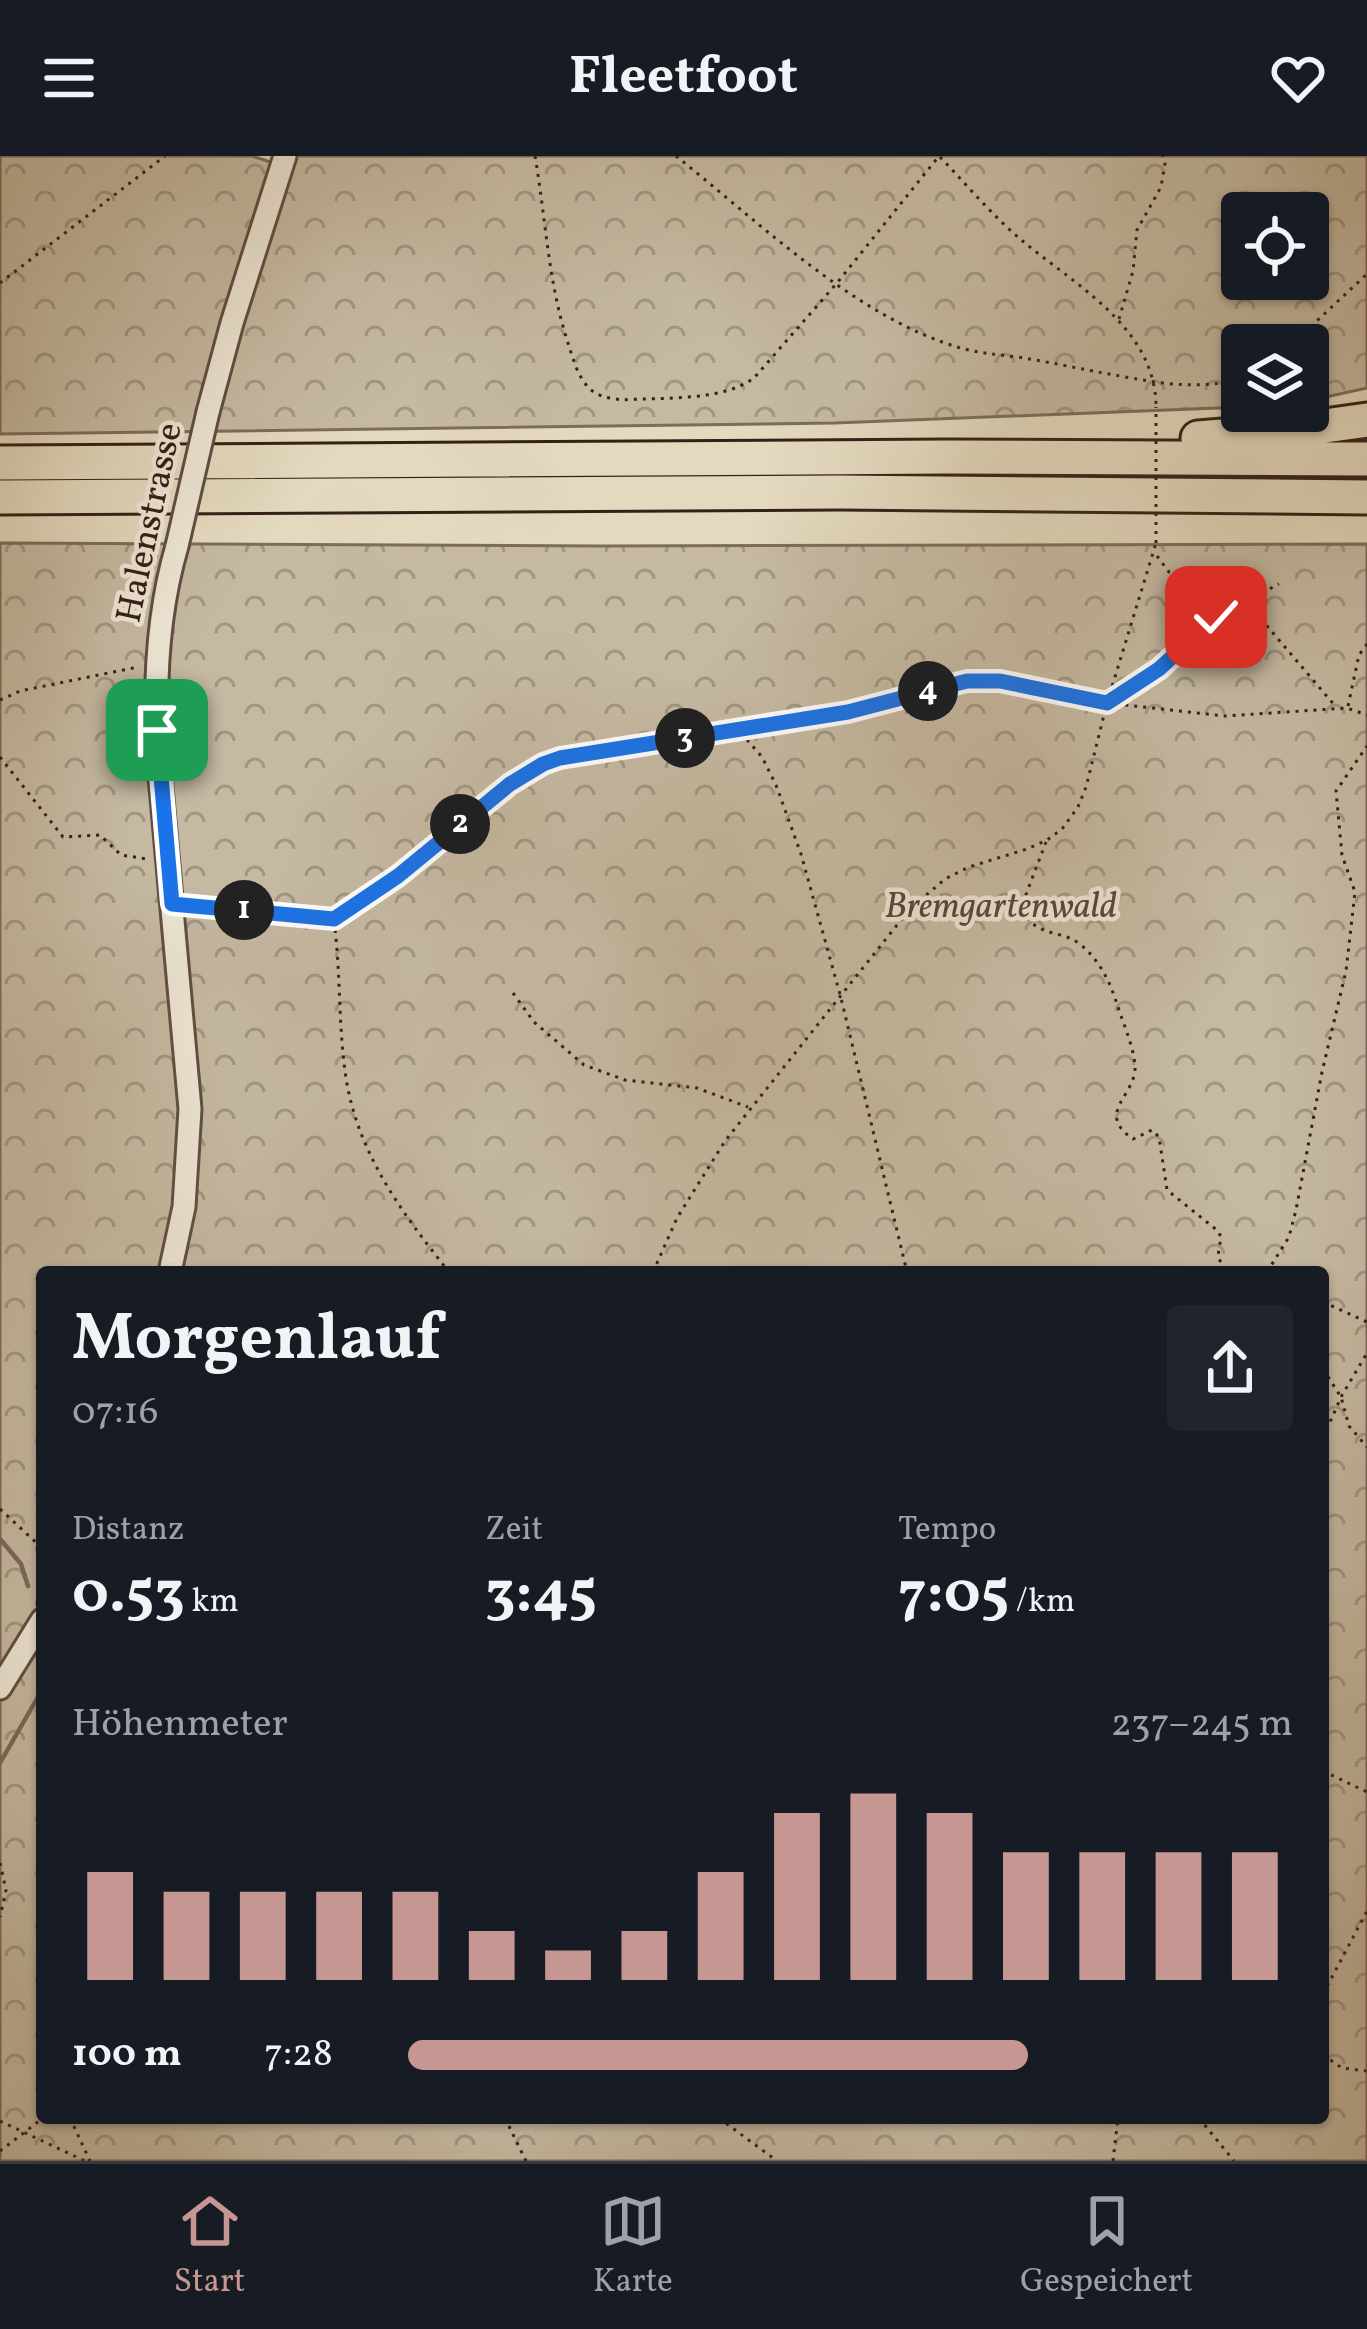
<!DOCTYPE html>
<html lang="de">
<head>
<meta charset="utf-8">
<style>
  body { margin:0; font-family:Vollkorn,serif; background:#20242c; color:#f1f3f6; height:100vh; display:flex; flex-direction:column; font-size:45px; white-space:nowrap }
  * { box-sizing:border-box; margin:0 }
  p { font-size:39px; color:#9ea1a6 }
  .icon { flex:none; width:66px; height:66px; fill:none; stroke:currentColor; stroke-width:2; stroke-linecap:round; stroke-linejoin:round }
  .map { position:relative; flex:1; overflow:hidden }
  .panel { position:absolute; left:36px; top:1110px; width:1293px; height:858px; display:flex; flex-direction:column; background:#171b24; border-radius:12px; box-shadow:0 3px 9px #0004 }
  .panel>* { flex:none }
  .controls { position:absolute; left:1221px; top:36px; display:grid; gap:24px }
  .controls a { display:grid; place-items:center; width:108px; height:108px; border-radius:12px; background:#171b24; box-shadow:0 3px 9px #0004; font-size:60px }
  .pin { position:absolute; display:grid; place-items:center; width:102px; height:102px; color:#fff; margin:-51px; border-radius:24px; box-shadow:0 6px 18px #0006 }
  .km { position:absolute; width:60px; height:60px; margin:-30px; border-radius:50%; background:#222; color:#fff; font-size:33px; line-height:60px; text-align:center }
  .round { display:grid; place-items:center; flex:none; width:126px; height:126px; border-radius:12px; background:#20242c }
  .summary { display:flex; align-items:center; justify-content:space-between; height:204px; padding:0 36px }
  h1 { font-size:66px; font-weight:700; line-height:90px }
  .stats { display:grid; grid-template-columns:repeat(3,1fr); gap:18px; height:204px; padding:12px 36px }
  .stats div { display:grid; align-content:center }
  .stats b { font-size:60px; font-weight:700 }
  .stats small { font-size:33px; font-weight:400 }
  .stats p { font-size:33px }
  .chart { height:336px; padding:24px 36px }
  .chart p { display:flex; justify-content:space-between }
  .chart svg { width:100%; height:216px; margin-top:12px; stroke:#c59692; stroke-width:6 }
  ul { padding:0 36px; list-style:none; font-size:39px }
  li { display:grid; grid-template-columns:192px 144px 1fr; align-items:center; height:90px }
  li i { height:30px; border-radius:15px; background:#c59692 }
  header { display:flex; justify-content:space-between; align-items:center; height:156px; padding:0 36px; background:#171b24; font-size:54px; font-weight:700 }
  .dock { display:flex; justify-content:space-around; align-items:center; height:168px; border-top:3px solid #363941; background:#171b24; font-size:33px; color:#9ea1a6 }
  .dock a { display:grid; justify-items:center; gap:6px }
  .dock .selected { color:#c59692 }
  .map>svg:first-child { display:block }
</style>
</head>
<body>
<header><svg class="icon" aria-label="menu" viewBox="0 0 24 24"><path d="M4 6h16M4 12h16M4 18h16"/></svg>Fleetfoot<svg class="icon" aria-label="heart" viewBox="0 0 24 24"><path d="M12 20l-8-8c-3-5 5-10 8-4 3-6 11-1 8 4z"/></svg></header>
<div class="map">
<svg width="1367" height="2005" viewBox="0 0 1367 2005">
  <defs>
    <pattern id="forest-crowns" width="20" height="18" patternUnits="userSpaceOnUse" patternTransform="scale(3)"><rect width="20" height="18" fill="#c5b9a2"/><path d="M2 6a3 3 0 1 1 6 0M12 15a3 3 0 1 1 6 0" fill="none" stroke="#a19683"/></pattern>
  </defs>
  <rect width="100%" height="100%" fill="#e3d9bf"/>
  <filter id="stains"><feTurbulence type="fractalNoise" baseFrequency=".00167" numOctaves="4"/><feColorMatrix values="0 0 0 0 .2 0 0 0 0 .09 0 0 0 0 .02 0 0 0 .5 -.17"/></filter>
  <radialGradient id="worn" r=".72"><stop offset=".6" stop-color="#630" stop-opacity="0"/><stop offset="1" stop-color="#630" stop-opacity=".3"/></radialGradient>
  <path fill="url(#forest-crowns)" stroke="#7d6c5c" stroke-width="3" fill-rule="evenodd" d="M0,0H252L289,12L294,0H1367V232L1308,245V189H1242V251L835,267L0,278ZM1242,57H1308V123H1242Z
    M0,387L602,390L1367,388V2005H0ZM42,1116H1323V1962H42Z"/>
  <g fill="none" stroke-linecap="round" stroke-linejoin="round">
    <path stroke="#7a695a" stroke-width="4.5" d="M0,1383L21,1408L28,1430
      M0,1607L42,1534"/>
    <g stroke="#604e41" stroke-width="27">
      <path id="minor" d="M208,256L232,167L285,0
        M170,1116L184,1051L190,953L158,598C154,528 157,458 177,390
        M0,1532L42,1464"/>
    </g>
    <g stroke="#351f17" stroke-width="39">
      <path id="highway" d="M1198,282L1296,274L1367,264
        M0,307L947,301L1367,303
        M0,341L839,336L1367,341"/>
    </g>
    <path stroke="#351f17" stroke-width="3" stroke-dasharray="3 6" stroke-linecap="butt" d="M535,0C546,64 548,126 568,187C573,202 577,219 588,231C597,241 609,242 622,244C662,241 721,246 754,222L837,127L939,0
      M676,0C756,64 848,153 945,187C969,196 992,198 1017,201C1044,205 1071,211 1098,216C1144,224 1195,237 1242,222
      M940,1C966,28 991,58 1019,82C1073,128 1156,171 1156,251
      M0,127L165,0
      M1119,163L1133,115L1137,74L1161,31L1165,7L1163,0
      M1291,189L1367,118
      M1157,400L1169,416L1210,424L1250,450L1336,551
      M0,544L20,535L138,511
      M1109,546L1159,513L1222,457L1279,428
      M1348,550L1359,499L1367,488
      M741,577L762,601L776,629L801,698L841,842L907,1116
      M0,601L63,681L100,679L121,699L147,703
      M1046,686L1022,749C1033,784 1059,771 1081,789C1099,804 1109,824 1116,845C1122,865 1133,888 1135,909C1137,940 1094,956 1133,983L1152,974L1159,981L1167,1034L1218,1075L1221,1081L1218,1100L1225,1116
      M190,749L334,763L373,739L526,616L543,607L577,598L848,556L954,528L981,524L1000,525L1107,547L1225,560L1347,552L1367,559
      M334,765C341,817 338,870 346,922C358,998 402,1057 449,1116
      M513,837L534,866L584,909L625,924L697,932L748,951
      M653,1116L677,1062L725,985L909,754L945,723L969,711L1027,693L1047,684L1062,673L1078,651L1086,631L1107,547L1156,387
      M1267,1116L1289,1081L1296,1054L1322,916L1346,815L1355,736L1342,699L1336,635L1367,590
      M1323,1146L1367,1166
      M1323,1213L1341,1241L1349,1270L1367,1291
      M1323,1282L1341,1241L1367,1197
      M0,1353L42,1392
      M1323,1615L1367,1636
      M0,1707L6,1734L0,1761
      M1323,1838L1367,1755
      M1323,1899L1342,1912L1367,1915
      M70,1962L90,2005
      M505,1962L526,2005
      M719,1962L777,2005
      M1199,1962L1234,2005
      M0,1965L85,2005
      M0,1995L43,1962
      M1113,2005L1118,1962"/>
    <use href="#minor" stroke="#ede6d5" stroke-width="21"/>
    <use href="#highway" stroke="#e3d9bf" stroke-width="33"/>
    <g stroke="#604e41" stroke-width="27" stroke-linecap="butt">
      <path id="minor-bridge" d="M177,390L208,256"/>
    </g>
    <path stroke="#351f17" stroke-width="3" stroke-dasharray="3 6" stroke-linecap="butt" d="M1156,387V251"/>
    <use href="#minor-bridge" stroke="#ede6d5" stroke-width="21"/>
  </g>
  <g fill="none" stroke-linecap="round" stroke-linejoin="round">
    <g stroke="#fff" stroke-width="24">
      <path id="route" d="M157,574L172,748L334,763L398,720L510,628L543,608L560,602L848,556L967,525H1000L1107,547L1159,513L1216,461"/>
    </g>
    <use href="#route" stroke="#1a73e8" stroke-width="15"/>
  </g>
  <g text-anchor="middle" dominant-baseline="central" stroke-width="9" stroke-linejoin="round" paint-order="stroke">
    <g font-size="36" fill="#351f17" stroke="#ede6d5">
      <text transform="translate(151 367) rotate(-78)">Halenstrasse</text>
    </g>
    <g font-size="36" font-style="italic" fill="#59463a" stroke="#ede6d5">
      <text x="1001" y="752">Bremgartenwald</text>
    </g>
  </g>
  <rect width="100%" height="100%" filter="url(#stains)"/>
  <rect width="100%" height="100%" fill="url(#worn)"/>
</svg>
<div class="controls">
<a><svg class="icon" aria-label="locate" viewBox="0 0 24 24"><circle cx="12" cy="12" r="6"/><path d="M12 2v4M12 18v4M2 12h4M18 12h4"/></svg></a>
<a><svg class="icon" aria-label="layers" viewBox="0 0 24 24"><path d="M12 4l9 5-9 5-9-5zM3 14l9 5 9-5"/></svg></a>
</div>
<div class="pin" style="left:157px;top:574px;background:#1e9e55"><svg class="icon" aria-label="arrive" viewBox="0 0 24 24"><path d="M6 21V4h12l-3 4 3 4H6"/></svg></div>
<div class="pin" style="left:1216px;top:461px;background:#d93025"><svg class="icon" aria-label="check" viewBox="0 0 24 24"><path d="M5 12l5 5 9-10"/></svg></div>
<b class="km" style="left:244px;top:754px">1</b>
<b class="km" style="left:460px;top:668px">2</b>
<b class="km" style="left:685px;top:582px">3</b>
<b class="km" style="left:928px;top:535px">4</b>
<section class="panel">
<div class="summary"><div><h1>Morgenlauf</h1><p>07:16</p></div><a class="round"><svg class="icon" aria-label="share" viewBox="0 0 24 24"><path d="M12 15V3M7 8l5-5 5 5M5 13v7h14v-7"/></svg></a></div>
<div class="stats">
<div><p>Distanz</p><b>0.53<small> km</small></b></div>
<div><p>Zeit</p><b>3:45</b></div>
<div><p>Tempo</p><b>7:05<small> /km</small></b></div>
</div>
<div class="chart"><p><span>Höhenmeter</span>237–245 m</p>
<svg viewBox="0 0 160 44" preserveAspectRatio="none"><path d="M5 44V22M15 44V26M25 44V26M35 44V26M45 44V26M55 44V34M65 44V38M75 44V34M85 44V22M95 44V10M105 44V6M115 44V10M125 44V18M135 44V18M145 44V18M155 44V18"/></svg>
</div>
<ul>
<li><b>100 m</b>7:28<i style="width:70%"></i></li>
</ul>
</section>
</div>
<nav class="dock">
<a class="selected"><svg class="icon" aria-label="home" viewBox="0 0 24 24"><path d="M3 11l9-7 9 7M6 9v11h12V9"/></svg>Start</a>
<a><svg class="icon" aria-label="map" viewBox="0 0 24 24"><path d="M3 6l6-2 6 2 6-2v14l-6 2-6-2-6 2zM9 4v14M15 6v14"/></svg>Karte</a>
<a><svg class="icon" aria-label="saved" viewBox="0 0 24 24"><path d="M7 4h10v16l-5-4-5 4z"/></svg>Gespeichert</a>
</nav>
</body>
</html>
